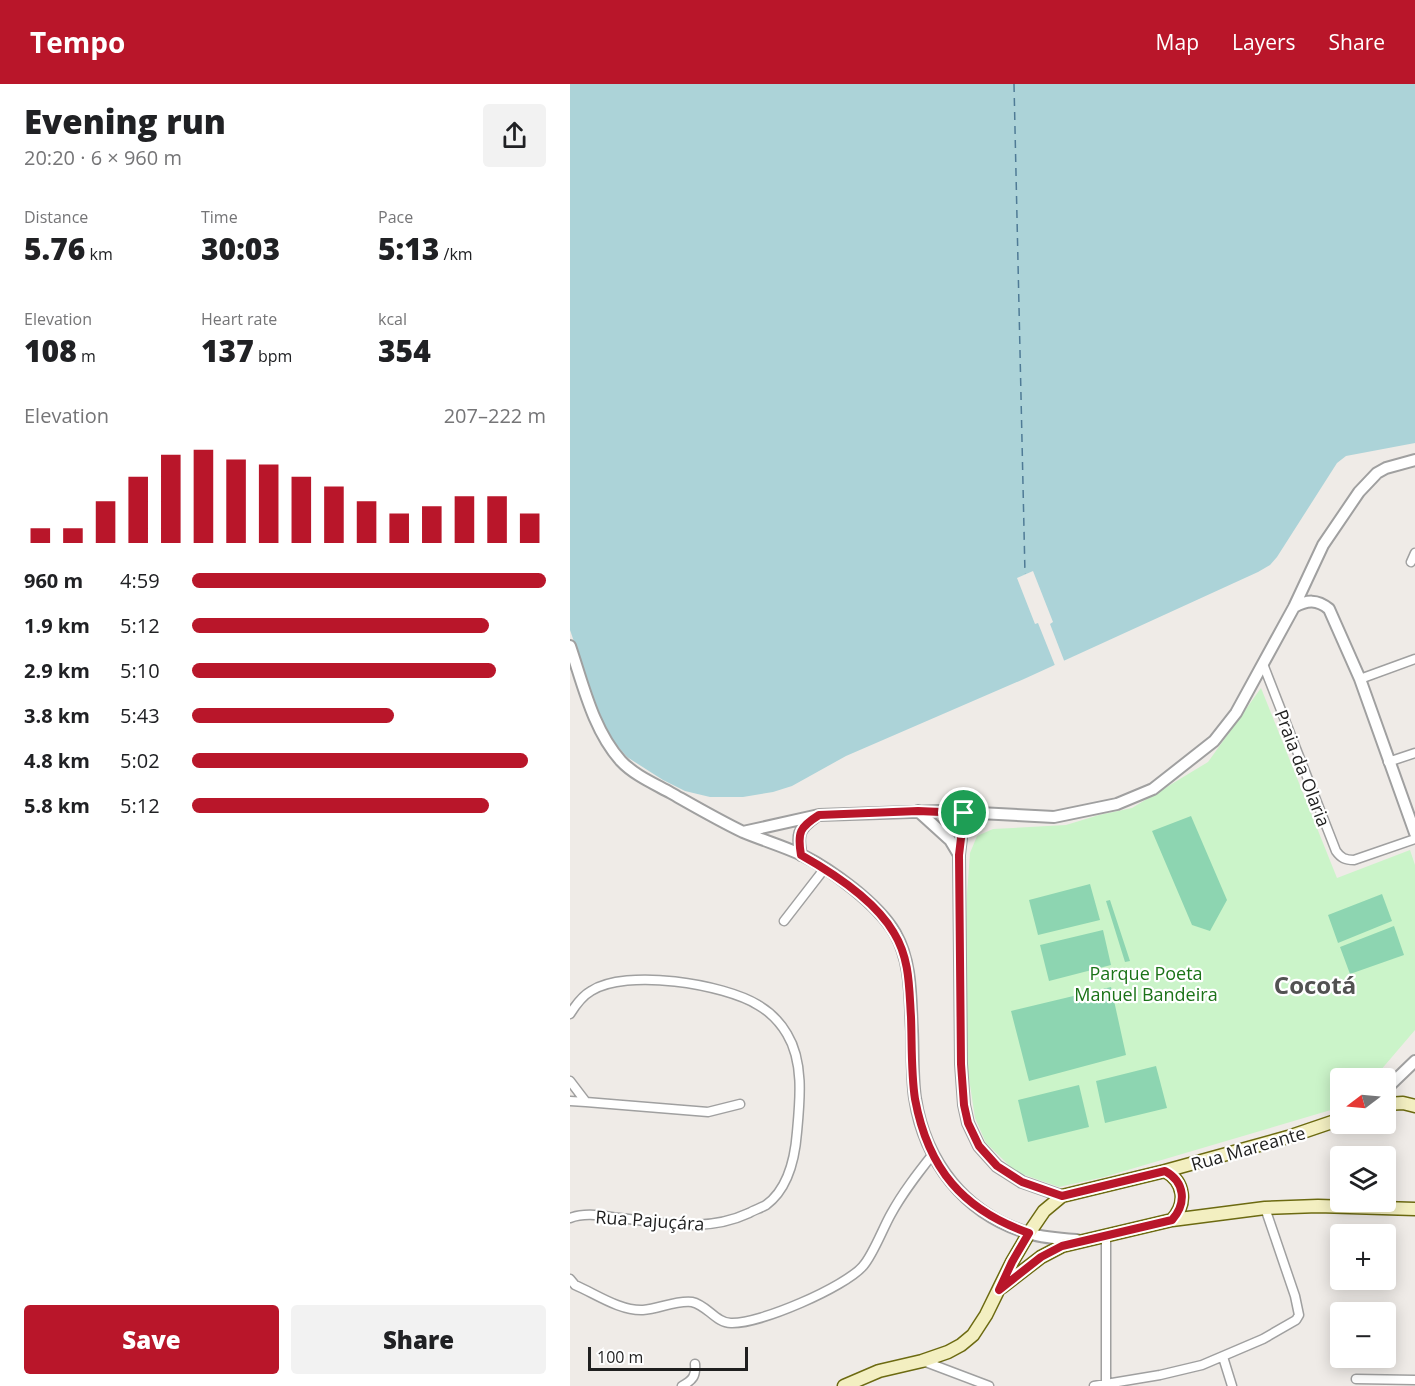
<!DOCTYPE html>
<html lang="en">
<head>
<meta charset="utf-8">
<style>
  body { margin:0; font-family:"Open Sans",sans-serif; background:#f2f2f2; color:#202124; height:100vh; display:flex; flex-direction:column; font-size:22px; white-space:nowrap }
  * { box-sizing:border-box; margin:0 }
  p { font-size:20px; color:#757577 }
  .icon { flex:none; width:33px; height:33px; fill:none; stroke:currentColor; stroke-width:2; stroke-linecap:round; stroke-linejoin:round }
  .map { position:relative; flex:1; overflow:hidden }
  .sheet { display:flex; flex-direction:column; background:#fff; width:570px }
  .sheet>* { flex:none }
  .needle { width:39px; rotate:254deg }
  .buttons { position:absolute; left:760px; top:984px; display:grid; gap:12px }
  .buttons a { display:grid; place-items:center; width:66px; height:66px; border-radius:6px; background:#fff; box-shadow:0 3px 15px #0003; font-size:30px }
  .scale { position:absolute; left:18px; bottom:15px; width:160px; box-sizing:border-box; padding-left:6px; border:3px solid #1f1f1f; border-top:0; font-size:16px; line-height:21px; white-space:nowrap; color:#1f1f1f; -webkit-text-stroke:4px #fff; paint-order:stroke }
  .pin { position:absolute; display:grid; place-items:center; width:51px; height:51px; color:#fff; margin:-26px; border:3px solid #fff; border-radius:50%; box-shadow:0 2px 6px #0007 }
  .round { display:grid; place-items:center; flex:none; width:63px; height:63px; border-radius:6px; background:#f2f2f2 }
  .overview { display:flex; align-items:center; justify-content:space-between; height:102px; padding:0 24px }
  h1 { font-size:33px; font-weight:800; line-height:45px }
  .figures { display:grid; grid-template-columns:repeat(3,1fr); gap:9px; height:102px; padding:6px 24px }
  .figures div { display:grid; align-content:center }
  .figures b { font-size:30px; font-weight:800 }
  .figures small { font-size:16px; font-weight:400 }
  .figures p { font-size:16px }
  .chart { height:168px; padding:12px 24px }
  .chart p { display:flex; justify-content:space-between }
  .chart svg { width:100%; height:108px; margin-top:6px; stroke:#b9162a; stroke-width:6 }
  .action { display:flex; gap:12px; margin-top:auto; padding:12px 24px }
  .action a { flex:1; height:69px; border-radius:6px; background:#b9162a; color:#fff; font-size:24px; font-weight:800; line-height:69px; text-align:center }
  .action a+a { background:#f2f2f2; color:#202124 }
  ul { padding:0 24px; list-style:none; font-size:20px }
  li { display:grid; grid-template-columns:96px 72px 1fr; align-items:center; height:45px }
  li i { height:15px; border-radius:8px; background:#b9162a }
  header { display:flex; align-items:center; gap:36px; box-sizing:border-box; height:84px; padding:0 30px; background:#b9162a; color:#fff }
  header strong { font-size:28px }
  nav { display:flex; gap:33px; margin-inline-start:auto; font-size:21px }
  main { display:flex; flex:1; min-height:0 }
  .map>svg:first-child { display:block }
</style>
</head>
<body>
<header>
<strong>Tempo</strong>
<nav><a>Map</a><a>Layers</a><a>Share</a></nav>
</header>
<main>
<section class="sheet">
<div class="overview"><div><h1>Evening run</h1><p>20:20 · 6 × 960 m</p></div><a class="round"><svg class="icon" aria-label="share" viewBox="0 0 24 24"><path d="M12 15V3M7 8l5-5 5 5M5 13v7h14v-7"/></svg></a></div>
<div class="figures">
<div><p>Distance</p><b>5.76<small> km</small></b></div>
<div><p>Time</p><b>30:03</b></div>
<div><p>Pace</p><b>5:13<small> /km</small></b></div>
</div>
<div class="figures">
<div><p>Elevation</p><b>108<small> m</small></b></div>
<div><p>Heart rate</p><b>137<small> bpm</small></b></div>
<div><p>kcal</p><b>354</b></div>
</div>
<div class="chart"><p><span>Elevation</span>207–222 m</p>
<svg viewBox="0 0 160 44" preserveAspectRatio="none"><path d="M5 44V38M15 44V38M25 44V27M35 44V17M45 44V8M55 44V6M65 44V10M75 44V12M85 44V17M95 44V21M105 44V27M115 44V32M125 44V29M135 44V25M145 44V25M155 44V32"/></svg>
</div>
<ul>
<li><b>960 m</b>4:59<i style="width:100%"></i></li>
<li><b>1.9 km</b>5:12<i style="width:84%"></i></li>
<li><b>2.9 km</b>5:10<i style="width:86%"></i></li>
<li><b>3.8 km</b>5:43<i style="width:57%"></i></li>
<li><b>4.8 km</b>5:02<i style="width:95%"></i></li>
<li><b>5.8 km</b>5:12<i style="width:84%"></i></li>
</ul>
<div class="action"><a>Save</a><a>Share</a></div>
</section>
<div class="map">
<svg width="845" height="1302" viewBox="0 0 845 1302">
  <rect width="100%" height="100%" fill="#efebe7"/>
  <path fill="#cbf4c9" d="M691,604L767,794L840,766L845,781V946L804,994H771V1023L534,1093L489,1103L446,1088L416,1059L405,1034L397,981L395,910L397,810L400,769L407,752L423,745L496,741L529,731L562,724L638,678Z"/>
  <path fill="#8dd5b1" d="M621,732L657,816L640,847L622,841L582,747Z
    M520,800L530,836L468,851L459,816Z
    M812,810L822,837L768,859L758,831Z
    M540,816L560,877L555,878L536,817Z
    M824,842L834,871L780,890L770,863Z
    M533,846L541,881L479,897L470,861Z
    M541,903L556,971L459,997L441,927Z
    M586,982L597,1024L535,1039L526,997Z
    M509,1001L519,1043L458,1058L448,1016Z"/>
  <path fill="#acd3d8" d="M0,0H845V359L776,372L767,379L707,473L700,481L688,488L454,595L276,672L222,702L203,708L173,713H140L115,707L93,696L57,673L44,658L32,639L0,546Z"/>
  <path fill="#efebe7" d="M463,487L483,538L480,540L495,579L486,584L468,539L465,540L447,494Z"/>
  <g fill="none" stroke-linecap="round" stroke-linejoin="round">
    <path stroke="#4f7b96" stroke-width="1.5" stroke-dasharray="8 6" stroke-linecap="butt" d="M444,0L455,490"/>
    <g stroke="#a0a0a0" stroke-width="11">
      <path id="minor" d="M841,478L845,469
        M693,580L766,767C771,774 775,776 784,776L845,755
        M790,595L845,575
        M818,678L845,669
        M214,837L255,784
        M0,930C5,922 12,912 21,907C56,884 154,900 188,921C200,928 210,938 217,950C234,978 230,1016 227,1048C225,1074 218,1105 196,1121C191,1124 184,1126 179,1129C136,1149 95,1139 50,1134C33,1132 16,1128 0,1134
        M0,997L16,1018L138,1028L170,1020
        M0,1017L16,1018
        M536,1150V1300
        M0,1195L5,1201C26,1210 50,1227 73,1226C89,1225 106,1216 122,1218C137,1221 146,1239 161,1239C190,1240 275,1203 293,1182C303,1171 313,1144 321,1130C333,1108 348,1089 363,1070
        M653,1273L662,1302
        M353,1277L419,1302
        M786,1295L845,1296
        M112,1302C123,1296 126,1292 125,1280
        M524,1302L590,1291L632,1281L693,1255L726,1236L729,1231L725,1212L695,1124"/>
    </g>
    <g stroke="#a0a0a0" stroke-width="14">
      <path id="tertiary" d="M724,523C737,516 747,515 759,525L790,595L845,749
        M0,562C13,600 23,646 51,677C64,691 85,700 101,709C124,722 148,736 173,748C192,756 213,762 232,771C262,786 308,820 325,849C342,879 340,914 342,947C343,969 342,993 345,1014C355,1078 395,1130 458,1149C474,1154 491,1155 507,1156
        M348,727L380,756L389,771
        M394,729L389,771L391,980L394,1021L398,1039L409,1062L427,1082L452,1098L492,1112
        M173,748L249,731L370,727L484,733L547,720L583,705L644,657L666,629L724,523L753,461L789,408L807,389L816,384L845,376
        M231,771C227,751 228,745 245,733
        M816,1005L845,977"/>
    </g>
    <g stroke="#6c6a11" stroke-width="15">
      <path id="secondary" d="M816,1020L833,1019L845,1022
        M595,1087C615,1098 617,1120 602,1136
        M432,1203L471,1173L492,1162L602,1136L695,1124L748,1122L845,1125
        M274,1302L309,1287L352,1277L378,1268L391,1261L403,1251L416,1231L442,1178L459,1149L474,1127L492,1112L595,1087L718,1053L771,1035"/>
    </g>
    <use href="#minor" stroke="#fff" stroke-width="8"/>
    <use href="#tertiary" stroke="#fff" stroke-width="10"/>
    <use href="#secondary" stroke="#f3efc1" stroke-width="12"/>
  </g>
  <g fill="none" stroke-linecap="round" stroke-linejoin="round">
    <g stroke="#fff" stroke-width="12">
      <path id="route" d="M348,727L394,729L389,771L391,980L394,1021L398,1039L409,1062L427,1082L452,1098L492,1112L595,1087C615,1098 617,1119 602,1136L492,1162L471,1173L429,1206L442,1178L459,1149C393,1126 358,1085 345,1015C341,989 342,960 341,933C339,904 340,875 324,849C305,816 263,789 231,771C227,748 230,743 249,731Z"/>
    </g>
    <use href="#route" stroke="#b9162a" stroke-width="8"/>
  </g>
  <g text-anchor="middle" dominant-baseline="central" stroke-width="4.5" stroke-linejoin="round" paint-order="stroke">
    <g font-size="18" fill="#1f1f1f" stroke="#fff">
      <text transform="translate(733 684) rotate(69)">Praia da Olaria</text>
      <text transform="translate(678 1064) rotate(-16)">Rua Mareante</text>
      <text transform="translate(80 1136) rotate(4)">Rua Pajuçára</text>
    </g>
    <g font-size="18" fill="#1b7318" stroke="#fff">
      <text x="576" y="889">Parque Poeta<tspan x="576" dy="21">Manuel Bandeira</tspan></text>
    </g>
    <g font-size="24" font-weight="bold" fill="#525252" stroke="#fff">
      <text x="745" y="900">Cocotá</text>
    </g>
  </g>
</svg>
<div class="buttons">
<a><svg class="needle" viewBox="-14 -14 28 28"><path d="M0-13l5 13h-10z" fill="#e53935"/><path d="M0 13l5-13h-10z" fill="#757577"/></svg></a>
<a><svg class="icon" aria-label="layers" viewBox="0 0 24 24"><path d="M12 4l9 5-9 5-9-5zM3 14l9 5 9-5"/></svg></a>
<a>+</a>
<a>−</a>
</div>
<div class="scale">100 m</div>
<div class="pin" style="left:394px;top:729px;background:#1e9e55"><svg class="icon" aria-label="arrive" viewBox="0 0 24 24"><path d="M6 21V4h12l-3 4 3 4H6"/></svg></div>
</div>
</main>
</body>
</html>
